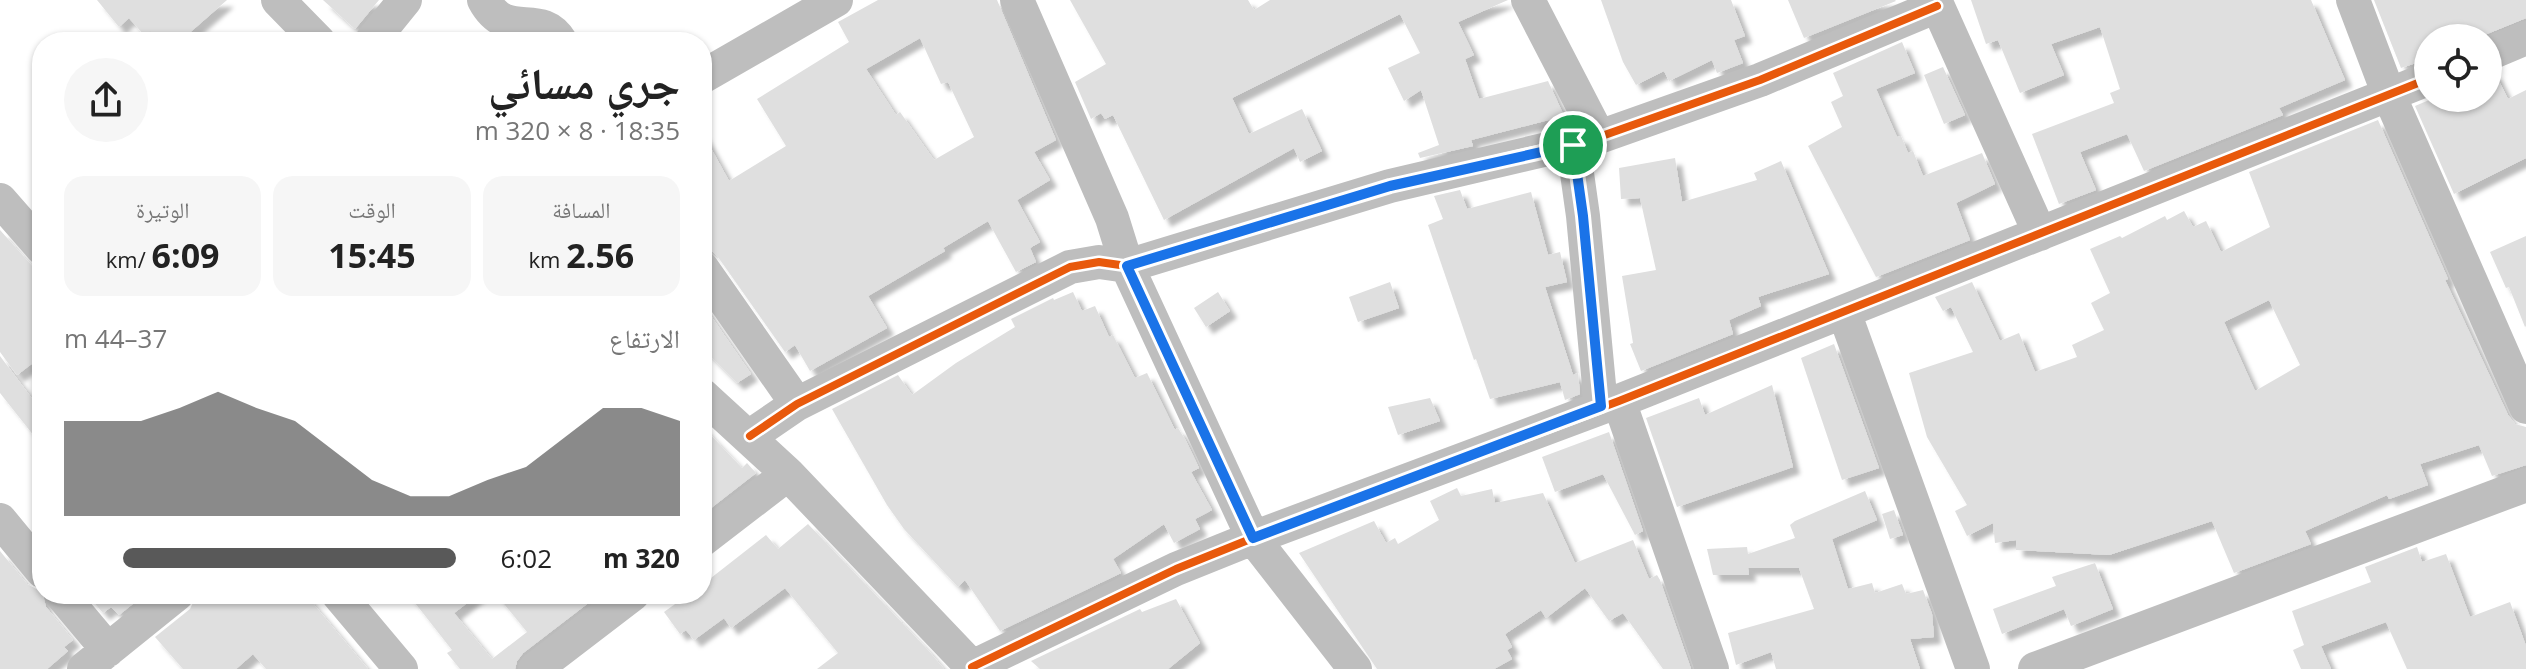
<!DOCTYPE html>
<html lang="ar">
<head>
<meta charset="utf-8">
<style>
  body { margin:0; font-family:"Open Sans","Noto Naskh Arabic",sans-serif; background:#f6f6f6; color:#222; direction:rtl; height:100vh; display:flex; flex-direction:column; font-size:30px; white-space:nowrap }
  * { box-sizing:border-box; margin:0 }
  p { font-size:26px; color:#767676 }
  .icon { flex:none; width:44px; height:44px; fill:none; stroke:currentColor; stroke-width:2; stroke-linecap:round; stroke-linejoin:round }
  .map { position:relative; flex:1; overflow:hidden; direction:ltr }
  .panel { position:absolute; left:32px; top:32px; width:680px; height:572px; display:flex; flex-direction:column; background:#fff; border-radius:32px; box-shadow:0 2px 6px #0004; direction:rtl }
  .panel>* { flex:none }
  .buttons { position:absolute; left:2414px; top:24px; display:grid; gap:16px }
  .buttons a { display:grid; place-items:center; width:88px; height:88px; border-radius:50%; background:#fff; box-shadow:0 2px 6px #0004; font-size:40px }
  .pin { position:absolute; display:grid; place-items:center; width:68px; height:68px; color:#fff; margin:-34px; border:4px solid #fff; border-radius:50%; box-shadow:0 2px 8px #0007 }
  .round { display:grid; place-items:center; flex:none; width:84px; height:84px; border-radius:42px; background:#f6f6f6 }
  .summary { display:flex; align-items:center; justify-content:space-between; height:136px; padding:0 32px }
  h1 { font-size:44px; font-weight:700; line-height:60px }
  .stats { display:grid; grid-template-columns:repeat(3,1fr); gap:12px; height:136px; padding:8px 32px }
  .stats div { display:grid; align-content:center; border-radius:20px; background:#f6f6f6; text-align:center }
  .stats b { font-size:34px; font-weight:700 }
  .stats small { font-size:22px; font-weight:400 }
  .stats p { font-size:22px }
  .chart { height:224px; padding:16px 32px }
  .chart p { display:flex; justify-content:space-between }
  .chart svg { width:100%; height:144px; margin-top:8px; fill:#595959; opacity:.7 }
  ul { padding:0 32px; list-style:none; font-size:26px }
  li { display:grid; grid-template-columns:128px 96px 1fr; align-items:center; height:60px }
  li i { height:20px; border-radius:10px; background:#595959 }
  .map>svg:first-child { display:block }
</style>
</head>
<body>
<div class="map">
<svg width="2526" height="669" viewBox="0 0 2526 669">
  <defs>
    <filter id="shadow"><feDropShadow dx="7" dy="7" stdDeviation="2" flood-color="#0004"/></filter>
  </defs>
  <rect width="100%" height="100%" fill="#fff"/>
  <path fill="#dfdfdf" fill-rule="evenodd" filter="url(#shadow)" d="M97,0H227L179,42H160L150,31L145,36L129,18L119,27Z
    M323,0H379L355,29Z
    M878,0H997L1056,140L1034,152L1050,180L1017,200L1040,242L1030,248L1036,262L1016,272L988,221L943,248L945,251L868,296L887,328L810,371L795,345L785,352L718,257L711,250L702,248V132L729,181L786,146L757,99L849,42L838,22ZM920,38L941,84L948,82L974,137L934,160L900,112L896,115L866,69Z
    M1070,0H1248L1254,10L1270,0H1508L1458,22L1474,55L1465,59L1479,99L1548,81L1564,116L1471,140L1473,146L1420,158L1418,153L1439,145L1421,90L1404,101L1388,68L1420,53L1400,14L1232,98L1249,134L1302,109L1322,151L1300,162L1294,148L1164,220L1113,115L1105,119L1101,113L1091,119L1075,82L1106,64Z
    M1601,0H1731L1745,36L1734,40L1743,63L1717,73L1712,60L1669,81L1664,71L1636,85L1623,62Z
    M1788,0H1895L1896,1L1804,38Z
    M1971,0H2311L2345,80L2279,108L2283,115L2144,171L2127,134L2080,152L2096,190L2059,204L2032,134L2114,103L2110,93L2120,89L2100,27L2051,44L2064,75L2020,93L1998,40L1986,44Z
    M2374,0H2526V18L2477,38H2428V59L2401,68Z
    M1902,42L1915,73L1876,89L1897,137L1901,136L1908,153L1913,151L1923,176L1982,153L1995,184L1956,203L1970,240L1876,277L1808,146L1842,127L1831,102L1843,96L1833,73Z
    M1943,67L1965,115L1944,124L1924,75Z
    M2495,73L2508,99L2526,90V158L2454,194L2415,106L2434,98H2488V74Z
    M2378,120L2448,279L2445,280L2508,415L2515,424L2526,427V465L2492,476L2479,445L2420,464L2428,485L2389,499L2387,495L2305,531L2311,544L2234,573L2212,521L2109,555L2016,550V540L1995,543L1993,523L1967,536L1955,511L1967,505L1927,437L1909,373L1973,352L1951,307L1943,311L1935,297L1972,282L2000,341L2019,333L2035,372L2077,357L2072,345L2104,330L2091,303L2110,293L2090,249L2120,236L2122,238L2165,216L2167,220L2184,211L2193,227L2206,221L2221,252L2270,227L2249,172ZM2269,300L2300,365L2255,391L2224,322Z
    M1675,158L1682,202L1757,180L1754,173L1781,161L1829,274L1758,297L1761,306L1729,320L1733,334L1641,371L1630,344L1633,343L1622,276L1656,270L1640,198L1621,199L1619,168Z
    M1460,190L1467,209L1531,192L1548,255L1560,252L1567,282L1545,287L1573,375L1578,373L1580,394L1565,400L1560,382L1490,399L1476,359L1474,360L1428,225L1443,219L1434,196Z
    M0,230L42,277V356L17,375L0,352Z
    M2526,236V326L2525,327L2509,287L2506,288L2490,252Z
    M1390,282L1399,308L1358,322L1349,297Z
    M1073,292L1082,311L1095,306L1109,337L1113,335L1135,378L1147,373L1175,430L1178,428L1186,441L1199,468L1191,472L1212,510L1195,519L1200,529L1174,543L1164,524L1113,559L1121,573L1000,631L965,580L958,587L904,529L887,505L832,409L898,375L912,395L956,363L1015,327L1011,319L1053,298L1054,300Z
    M1218,292L1230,311L1206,327L1194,308Z
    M702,303L751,374L737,383L702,348Z
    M1834,344L1879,468L1842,480L1801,358Z
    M0,356L42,412V446L0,393Z
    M1772,385L1793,467L1677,507L1646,418L1699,398L1705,415Z
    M1430,398L1440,421L1398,435L1388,407Z
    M702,426L742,468L747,463L756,473L702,515Z
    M1609,432L1643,531L1635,535L1603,474L1555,492L1542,457Z
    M1457,488L1461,496L1492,489L1495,503L1543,493L1575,563L1633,540L1649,579L1657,575L1660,580L1691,669H1663L1623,613L1609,621L1585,588L1546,618L1541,610L1505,634L1512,647L1507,650L1512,659L1494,669H1377L1299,553L1374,521L1386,543L1395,538L1398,544L1439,520L1430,501Z
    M1865,491L1877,520L1832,539L1848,589L1872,583L1875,593L1902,584L1906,594L1923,590L1932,614L1934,637L1910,639L1920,669H1776L1771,652L1736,665L1728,633L1814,609L1799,568H1748L1749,575H1713L1707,549L1747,547L1748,554L1795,538L1790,525L1795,521Z
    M1894,510L1903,535L1890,539L1882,514Z
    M808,524L927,649L944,669H817L838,653L785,588L731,628L724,618L694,640L686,630L680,634L664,612L689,594H702V585L766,535L778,549Z
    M2417,547L2422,562L2446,554L2470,617L2510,602L2526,646V669H2407L2386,622L2321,646L2331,669H2301L2293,650L2304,645L2292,611L2371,582L2365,567Z
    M0,551L27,584L42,592L46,607L73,640L64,647L68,651L47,669H0Z
    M2095,563L2113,609L2071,626L2064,609L2002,634L1993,609L2056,586L2052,577Z
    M87,594H145L119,615L111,607L103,613Z
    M197,594H305L368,669H266L253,654L236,669H183L155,637L190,609Z
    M408,594H479L454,613L492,659L527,632L496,594H600L523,653L517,661L515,669H460L447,653L452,650Z
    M1176,599L1200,643L1168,669H1040L1031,661L1140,609L1142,612Z"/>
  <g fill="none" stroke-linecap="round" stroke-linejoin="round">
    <path stroke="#bebebe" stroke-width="34" d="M278,0L319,42
      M484,0C507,43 540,7 561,42
      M1017,0L1112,218L1127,266L1253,538L1355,669
      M1528,0L1599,137
      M1935,0L2040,234
      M2353,0L2389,95L2526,407
      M371,42L405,0
      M2488,54L2526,38
      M702,77L836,0
      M1573,145L1583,216L1601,406
      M0,200L42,248
      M702,268L797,404
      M1844,312L1973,669
      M702,395L788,474L974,669
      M1619,401L1712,669
      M750,436L797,404L1070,267L1099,262L1127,266L1390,186L1599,137L1760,80L1937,6
      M0,520L42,571
      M702,540L788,474
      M61,594L108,650
      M338,594L401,669
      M972,667L1176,569L1253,538L1619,401L2428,79
      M84,669L177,594
      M535,669L633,594
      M2035,669L2526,485"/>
    <g stroke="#fff" stroke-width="13">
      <path id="cycleway" d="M750,436L797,404L1070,267L1099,262L1127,266L1390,186L1599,137L1760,80L1937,6
        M972,667L1176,569L1253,538L1619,401L2428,79"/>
    </g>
    <use href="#cycleway" stroke="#e8590c" stroke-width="8"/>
  </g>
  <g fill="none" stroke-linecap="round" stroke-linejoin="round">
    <g stroke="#fff" stroke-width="16">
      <path id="route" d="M1573,145L1583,216L1601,406L1253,538L1127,266L1390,186Z"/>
    </g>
    <use href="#route" stroke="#1a73e8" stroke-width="10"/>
  </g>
</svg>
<div class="buttons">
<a><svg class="icon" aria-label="locate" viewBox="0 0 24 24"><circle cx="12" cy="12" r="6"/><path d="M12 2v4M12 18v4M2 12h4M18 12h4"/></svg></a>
</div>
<div class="pin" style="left:1573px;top:145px;background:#1e9e55"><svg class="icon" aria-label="arrive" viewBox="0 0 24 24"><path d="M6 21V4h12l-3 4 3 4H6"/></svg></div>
<section class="panel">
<div class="summary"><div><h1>جري مسائي</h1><p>18:35 · 8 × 320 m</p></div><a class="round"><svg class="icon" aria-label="share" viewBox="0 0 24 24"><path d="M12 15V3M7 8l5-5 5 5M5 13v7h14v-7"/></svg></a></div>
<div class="stats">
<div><p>المسافة</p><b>2.56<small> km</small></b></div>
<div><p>الوقت</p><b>15:45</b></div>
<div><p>الوتيرة</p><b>6:09<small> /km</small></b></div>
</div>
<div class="chart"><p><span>الارتفاع</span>37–44 m</p>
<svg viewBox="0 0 160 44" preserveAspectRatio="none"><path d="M0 44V15L10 15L20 15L30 11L40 6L50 11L60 15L70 24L80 33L90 38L100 38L110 33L120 29L130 20L140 11L150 11L160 15V44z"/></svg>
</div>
<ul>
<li><b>320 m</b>6:02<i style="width:85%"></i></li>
</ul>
</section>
</div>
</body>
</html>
